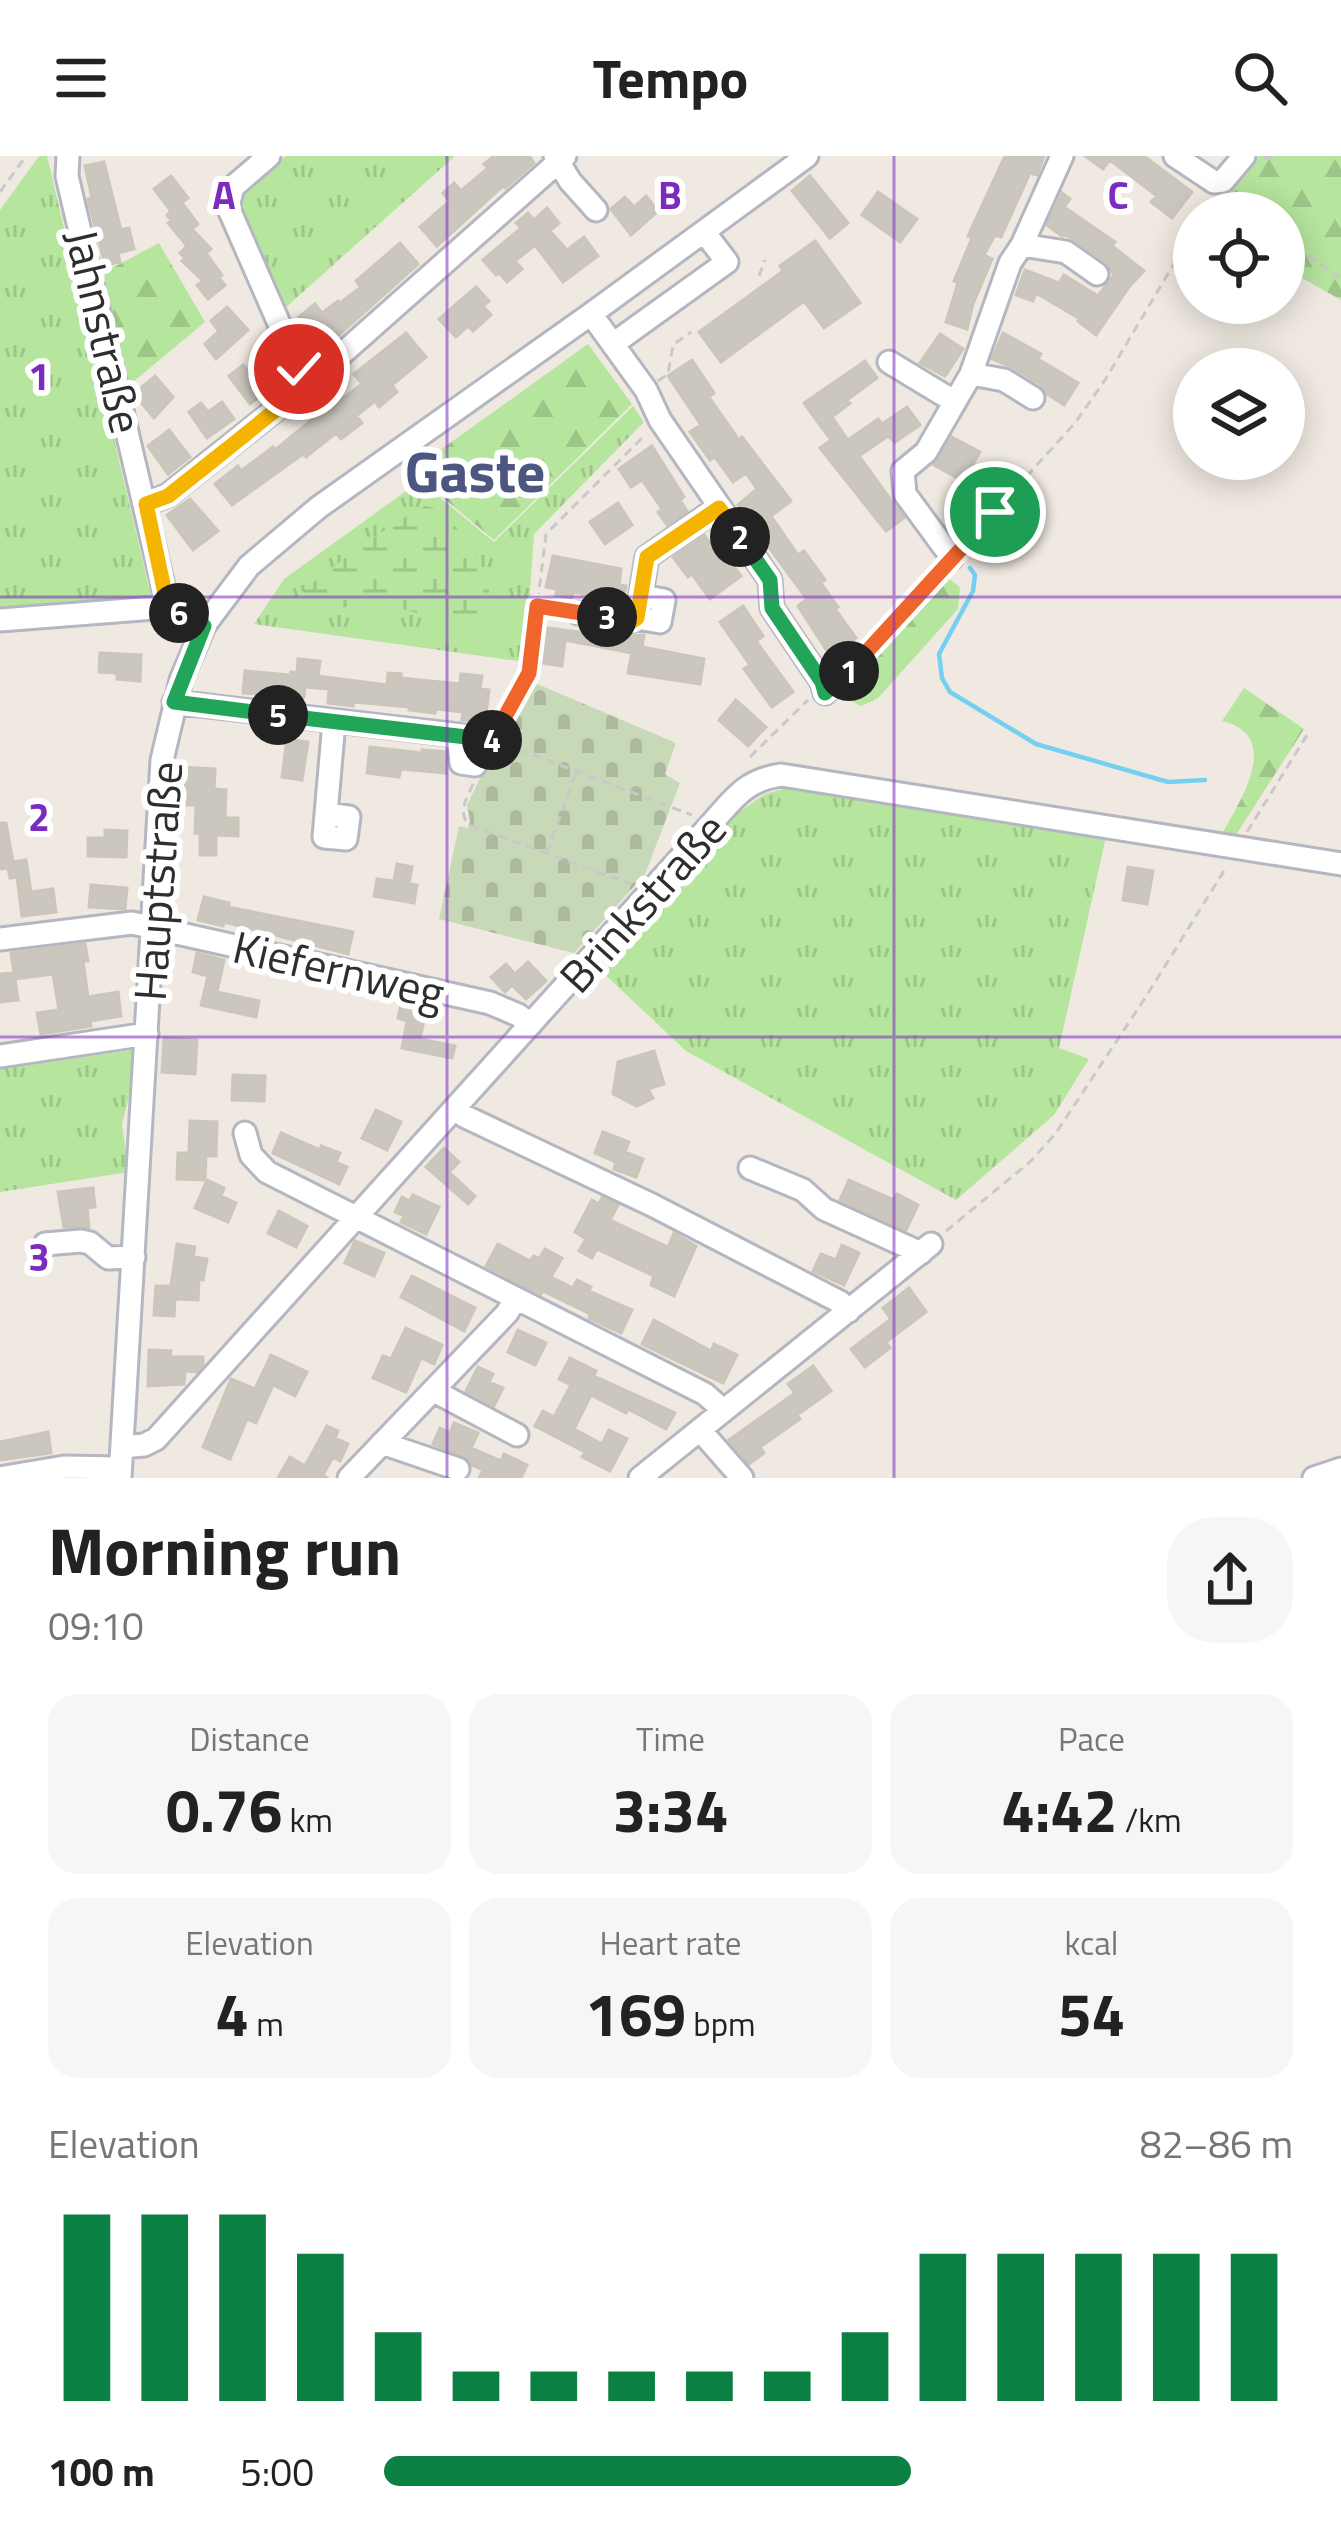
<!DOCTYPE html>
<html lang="en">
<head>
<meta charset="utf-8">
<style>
  body { margin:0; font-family:"Titillium Web",sans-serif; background:#f6f6f6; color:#222; height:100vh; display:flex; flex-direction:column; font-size:45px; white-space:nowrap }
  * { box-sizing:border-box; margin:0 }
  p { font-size:39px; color:#767676 }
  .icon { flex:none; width:66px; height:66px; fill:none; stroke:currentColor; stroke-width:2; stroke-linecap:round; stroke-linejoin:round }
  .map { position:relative; height:1322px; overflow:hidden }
  .details { display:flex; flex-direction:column; background:#fff; flex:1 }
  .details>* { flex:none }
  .fabs { position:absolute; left:1173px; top:36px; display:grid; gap:24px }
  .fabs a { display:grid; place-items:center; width:132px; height:132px; border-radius:50%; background:#fff; box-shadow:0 6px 30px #0003; font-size:60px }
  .pin { position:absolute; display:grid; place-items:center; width:102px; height:102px; color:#fff; margin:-51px; border:6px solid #fff; border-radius:50%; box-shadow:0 3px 12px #0007 }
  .km { position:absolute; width:60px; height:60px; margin:-30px; border-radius:50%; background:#222; color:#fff; font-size:33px; line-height:60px; text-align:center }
  .round { display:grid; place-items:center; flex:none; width:126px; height:126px; border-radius:48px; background:#f6f6f6 }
  .head { display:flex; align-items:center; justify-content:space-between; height:204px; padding:0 48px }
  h1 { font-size:66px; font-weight:700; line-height:90px }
  .figures { display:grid; grid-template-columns:repeat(3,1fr); gap:18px; height:204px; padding:12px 48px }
  .figures div { display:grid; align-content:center; border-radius:30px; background:#f6f6f6; text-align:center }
  .figures b { font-size:60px; font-weight:700 }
  .figures small { font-size:33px; font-weight:400 }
  .figures p { font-size:33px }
  .chart { height:336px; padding:24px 48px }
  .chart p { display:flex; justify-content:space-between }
  .chart svg { width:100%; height:216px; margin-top:12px; stroke:#0b8043; stroke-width:6 }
  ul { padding:0 48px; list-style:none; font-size:39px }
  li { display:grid; grid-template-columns:192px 144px 1fr; align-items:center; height:90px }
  li i { height:30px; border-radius:15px; background:#0b8043 }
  header { display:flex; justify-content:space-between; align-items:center; height:156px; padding:0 48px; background:#fff; font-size:54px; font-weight:700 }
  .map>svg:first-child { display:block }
</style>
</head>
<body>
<header><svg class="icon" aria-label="menu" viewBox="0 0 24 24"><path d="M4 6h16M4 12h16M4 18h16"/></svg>Tempo<svg class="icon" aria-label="search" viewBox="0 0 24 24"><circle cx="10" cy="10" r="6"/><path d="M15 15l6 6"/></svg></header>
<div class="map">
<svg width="1341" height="1322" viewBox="0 0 1341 1322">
  <defs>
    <pattern id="grass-tufts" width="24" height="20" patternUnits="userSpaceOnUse" patternTransform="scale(3)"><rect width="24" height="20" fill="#b6e59e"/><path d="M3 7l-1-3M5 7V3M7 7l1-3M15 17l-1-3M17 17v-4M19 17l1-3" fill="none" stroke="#9dc588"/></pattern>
    <pattern id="forest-firs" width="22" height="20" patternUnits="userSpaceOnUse" patternTransform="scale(3)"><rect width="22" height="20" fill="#b6e59e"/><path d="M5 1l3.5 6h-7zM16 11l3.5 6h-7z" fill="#9dc588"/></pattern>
    <pattern id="wetland-marsh" width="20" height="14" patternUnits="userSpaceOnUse" patternTransform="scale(3)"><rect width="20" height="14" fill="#b6e59e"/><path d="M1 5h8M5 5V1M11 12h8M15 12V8" fill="none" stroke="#9dc588"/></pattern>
    <pattern id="cemetery-stones" width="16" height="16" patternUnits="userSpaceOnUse" patternTransform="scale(3)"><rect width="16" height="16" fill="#c8d9b8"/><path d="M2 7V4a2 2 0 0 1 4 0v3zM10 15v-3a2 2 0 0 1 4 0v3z" fill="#acbb9e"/></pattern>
  </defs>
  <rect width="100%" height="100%" fill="#efe9e1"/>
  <path fill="url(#grass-tufts)" d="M39,0H47L152,444L0,455V54Z
    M286,0H455L284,153L239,54L242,36Z
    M633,250L644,266L534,378L525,506L254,468L284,423L420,325L494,386Z
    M797,629L1107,676L1059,892L1089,903L1054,959L956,1044L686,895L597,811L724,667L765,638Z
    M133,894L130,936L122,968L129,1016L0,1036V913Z"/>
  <path fill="url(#forest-firs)" d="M1259,0H1341V144L1284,112V57H1213Z
    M159,87L205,166L127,231L99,119Z
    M588,188L632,248L494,384L411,315Z
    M945,420L960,431L958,453L878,542L861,550L846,542L847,530Z
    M1244,532L1304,573L1234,682L1223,676C1241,644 1283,579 1222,565Z"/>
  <path fill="url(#wetland-marsh)" d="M425,350C459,352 490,430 497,460L488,475C459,475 432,460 404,453C371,446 340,452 307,455L299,452V438C339,406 380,374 425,350Z"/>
  <path fill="url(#cemetery-stones)" d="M528,524L676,587L665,618L680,627L642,726L639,725L574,797L439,763L459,670L468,672L470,665L467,649Z"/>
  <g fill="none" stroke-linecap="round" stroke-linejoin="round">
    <path stroke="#75cff0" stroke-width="4.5" d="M970,412L975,419L973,435L939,498L942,522L950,536L1036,588L1168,626L1205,624"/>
  </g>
  <path fill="#cbc7bf" stroke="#cbc5ba" stroke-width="3" d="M494,0H529L534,7L505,32L503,30L437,90L420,71L450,45L443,37L454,27L461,35L488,12L484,8Z
    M1005,0H1044L1037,19L1030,17L1001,81L995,79L984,99L992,103L973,148L967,173L946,166L958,127L954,125L972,82L968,80Z
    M1085,0H1144L1192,36L1172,62L1151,46L1157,40L1110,4L1103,13Z
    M104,6L121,74L129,72L134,93L118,97L120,106L105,109L88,43L92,42L85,10Z
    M171,20L188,42L182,47L198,68L192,73L211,93L206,97L222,119L219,122L225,129L208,143L197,129L203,125L182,105L185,102L180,97L187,90L168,67L172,65L167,59L171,55L154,33Z
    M810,20L848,67L830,82L792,35Z
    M878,36L917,63L900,86L862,59Z
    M1062,37L1070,43L1064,51L1115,86L1112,90L1144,115L1129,131L1096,179L1078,165L1080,163L1036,137L1033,145L1016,139L1025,114L1059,127L1064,119L1098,140L1114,119L1106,106L1075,84L1066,79L1062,80L1047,69Z
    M646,40L658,55L631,79L611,53L625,41L634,51Z
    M547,52L559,67L550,75L567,94L584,81L598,100L563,126L535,89L515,105L522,113L507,126L499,117L496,119L483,104L521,72L516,67L528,57L534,64Z
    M815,85L860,147L824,172L804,145L721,206L699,176L783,115L780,110Z
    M400,87L418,108L324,192L299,161L315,148L322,157L338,145L340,147L361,131L356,125Z
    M476,131L489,145L483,150L491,159L473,175L468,170L456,181L439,163Z
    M227,151L248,174L216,203L205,188L219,175L211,165Z
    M406,177L426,201L392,229L397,236L379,251L375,245L356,260L362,267L341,283L336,277L306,301L303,298L232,349L215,328L238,310L241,315L273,291L275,294L320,257L312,246L331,231L341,244L362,228L354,218Z
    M1003,177L1041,198L1038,203L1078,227L1064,249L1047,238L1041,229L1012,211L992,203Z
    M940,178L963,193L945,220L920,207Z
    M692,204L714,237L709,241L739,284L742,281L791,345L771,360L798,399L804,395L825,424L821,427L838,451L835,453L856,482L831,501L798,450L807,443L738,349L757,333L746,317L733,326L715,301L710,304L690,276L701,269L668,220Z
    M865,205L877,222L847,244L850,247L832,261L848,284L878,263L882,268L907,251L920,269L895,286L888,280L859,300L904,362L886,375L820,292L831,284L804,247Z
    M243,209L251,219L262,211L276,228L250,248L229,220Z
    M155,220L173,241L154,262L134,238Z
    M222,246L234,263L207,282L189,256L201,247L208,256Z
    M169,274L190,301L168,318L148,290Z
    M952,281L980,296L963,325L934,309Z
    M652,290L684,341L680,344L687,355L667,369L658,356L662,353L642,324L631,331L619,313Z
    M190,343L218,375L193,394L167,359Z
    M618,347L632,369L605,388L590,366Z
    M704,379L719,399L723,396L741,420L710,443L692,418L688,421L673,401Z
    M553,400L621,413L619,429L626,430L623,445L574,436L570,445L555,443L557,433L546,431Z
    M743,450L763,480L756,485L793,536L772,551L744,513L750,509L720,466Z
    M541,471L586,477L587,474L629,480L644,479L642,491L704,503L700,528L628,517L632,497L565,484L562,510L536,506Z
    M100,497L141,499L140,525L117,523V517L99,516Z
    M298,503L320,505L318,520L387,529L388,517L401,518V522L460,528L461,518L482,520L480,533L489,534L486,558L481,557L480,566L462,564L463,556L436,553L435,557L409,554V551L354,546L353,550L328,547L329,533L305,531L304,541L243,537L245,515L290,519L291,516L297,517Z
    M736,544L766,571L748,590L719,564Z
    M287,583L308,586L302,624L282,621Z
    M370,591L422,597V594L445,596L446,617L401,613L399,621L367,617Z
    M180,611L215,613L214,633L226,634L225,662H238V680L216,679V699H200V677H195L196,649H178Z
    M0,667H6L13,706L26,704L31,736L53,733L56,756L22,760L17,721L10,722L8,712L0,713Z
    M105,674L127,675L126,701L88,700V682H105Z
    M397,708L412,711L409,728L417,729L414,747L374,740L377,723L394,725Z
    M1128,711L1153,715L1147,748L1123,744Z
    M91,729L127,732L125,753L89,751Z
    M204,741L229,747L228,751L353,776L348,798L224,766L223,770L198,764Z
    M85,788L88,805H83L88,841L118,836L121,860L90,865L91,870L41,878L37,857L59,854L53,818L15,823L18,844L0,846V818L14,817L11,797Z
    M197,797L224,804L217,836L259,845L256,861L201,849L208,820L193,816Z
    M528,806L546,825L526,843L512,829L505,836L491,821L506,808L515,818Z
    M402,844L427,850L420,883L455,890L452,902L402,892L407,865L398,862Z
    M164,882L197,884L195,918L162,916Z
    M654,895L664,928L648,933L653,942L637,950L613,938L618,906Z
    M233,919L265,920L264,945L232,944Z
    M376,954L401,966L387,994L362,982Z
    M190,965L217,966L216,1000H206L205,1024L177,1023L178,997H189Z
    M603,976L629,986L625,996L643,1003L636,1021L614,1013L616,1006L595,997Z
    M281,977L320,994L321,990L340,997L336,1006L347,1011L339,1028L273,997Z
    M444,992L459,1006L449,1016L475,1040L468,1048L426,1011Z
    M207,1024L224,1032L221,1040L236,1047L228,1066L195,1052Z
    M849,1024L894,1044L897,1038L918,1049L906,1074L840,1044Z
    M93,1032L95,1051L87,1052L89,1072L64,1071L58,1036Z
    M413,1039L439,1051L426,1078L401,1066L404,1060L395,1056L402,1041L410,1045Z
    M602,1042L618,1049L610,1064L668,1091L674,1077L696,1090L674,1140L651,1129L654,1120L597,1093L592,1102L579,1095L586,1083L575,1076L592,1044L599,1048Z
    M279,1055L307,1070L296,1091L268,1077Z
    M355,1085L384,1097L374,1120L345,1107Z
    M177,1088L195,1091L193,1101L207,1103L203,1124L199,1123L198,1144L175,1143L174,1160L154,1159L156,1130H171Z
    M498,1088L530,1105L534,1100L539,1103L545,1093L562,1102L551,1121L573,1132L577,1124L591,1131L589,1135L632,1154L621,1177L589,1162L590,1158L543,1135L541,1138L486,1110Z
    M842,1089L859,1097L844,1129L813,1115L821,1098L836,1104Z
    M412,1120L475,1152L464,1175L401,1141Z
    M909,1132L926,1156L886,1186L890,1192L865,1211L851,1193L891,1163L883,1152Z
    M654,1164L711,1195L714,1188L737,1199L723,1227L642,1188Z
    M406,1172L442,1189L434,1208L421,1202L406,1236L373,1222L383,1200L391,1203Z
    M518,1174L546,1187L535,1209L508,1196Z
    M149,1194L171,1195L170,1201H203V1208L197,1216L185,1215L184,1228L148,1230Z
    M271,1199L307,1216L295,1240L273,1229L256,1267L247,1263L230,1303L203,1291L231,1223L255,1233Z
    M570,1202L596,1215L594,1220L675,1257L666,1273L628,1253L626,1257L591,1239L574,1273L602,1288L609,1274L627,1283L610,1315L582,1301L585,1296L535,1270L543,1255L554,1261L571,1229L559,1223Z
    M813,1210L831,1235L797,1259L800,1263L760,1291L764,1297L749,1308L729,1284L795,1237L788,1228Z
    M478,1211L493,1218L489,1226L503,1232L494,1250L466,1235Z
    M454,1267L478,1277L471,1292L501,1305L504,1298L527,1309L521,1322H479L483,1314L472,1309L468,1302L433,1288L440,1272L450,1277Z
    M327,1270L338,1275L335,1282L348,1288L340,1305L333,1301L323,1319L327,1322H278L290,1301L305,1310Z
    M48,1276L51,1297L0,1304V1286Z"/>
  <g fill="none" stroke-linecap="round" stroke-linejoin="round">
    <g stroke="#b4b7c1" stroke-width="27">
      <path id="minor" d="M68,0L67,20L168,451L204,470
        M269,0L233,31L228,51L299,213L309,227
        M555,0L570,25L596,54
        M1175,0L1214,26L1223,25L1244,0
        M1022,89L1066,96L1097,118
        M591,158L646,234L660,264L770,424L772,452L822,526L825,537
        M613,188L727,106L705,77
        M889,206L955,246
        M971,218L1004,224L1033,242
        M146,348L168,339L309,227L565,0
        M952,402L905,338L903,315L926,296L971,218L1010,107L1022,89L1062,0
        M641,440L664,444L660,466L637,462L647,401L719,351
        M578,457L631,465L637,462
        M0,464L168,451
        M174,546L458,579L485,585L475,609L461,607L458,579
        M326,658L349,661L346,683L324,681L334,566
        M0,783L132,767L490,847L518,859L531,868
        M0,900L147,878
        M455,952L464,960L652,1049L840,1146L849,1155
        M245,977L251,999L267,1016L705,1238L723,1254
        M750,1012L803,1034L824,1053L921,1097
        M45,1088L81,1085L90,1087L108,1102L134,1101
        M434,1235L517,1279
        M700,1274L742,1322
        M382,1287L458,1313
        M122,1291L144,1289L156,1283L712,667C734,642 746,624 781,619L1341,708
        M0,1322L64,1311L120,1312
        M120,1322L162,604L181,524L204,470L249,410L319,351L591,158L807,0
        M349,1322L507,1157L516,1142
        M640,1322L931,1088
        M1314,1322L1341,1313"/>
    </g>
    <path stroke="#c9c9c9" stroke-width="3" stroke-dasharray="9 6" stroke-linecap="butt" d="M1264,2L1279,0
      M0,36L26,0
      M1233,36L1252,57
      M1204,57L1214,41
      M1284,82L1341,123
      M759,120L765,104
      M658,225L668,218L673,189L691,176
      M966,387L1075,267L1105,224L1194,74
      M538,451L559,454
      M841,524L939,416
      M499,573L529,517L546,378L646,278
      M504,588L692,659
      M750,601L808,544
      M473,628C467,642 457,656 469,669L631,728
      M1247,676L1309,576
      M547,697L576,616
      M946,1075L1030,1006L1056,977L1147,839L1227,710"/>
    <use href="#minor" stroke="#fff" stroke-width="21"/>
  </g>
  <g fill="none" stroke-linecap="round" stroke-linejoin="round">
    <g stroke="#fff" stroke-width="24">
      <path id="split-1" d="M849,515L995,356"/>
    </g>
    <g stroke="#fff" stroke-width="24">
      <path id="split-2" d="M740,381L770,424L772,452L822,526L825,537L849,515"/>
    </g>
    <g stroke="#fff" stroke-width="24">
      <path id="split-3" d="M607,461L632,465L637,462L647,401L719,352L740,381"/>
    </g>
    <g stroke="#fff" stroke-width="24">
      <path id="split-4" d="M492,584L529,517L537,450L607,461"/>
    </g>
    <g stroke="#fff" stroke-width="24">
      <path id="split-5" d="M278,559L492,584"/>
    </g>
    <g stroke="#fff" stroke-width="24">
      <path id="split-6" d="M179,457L204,470L174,546L278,559"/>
    </g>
    <g stroke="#fff" stroke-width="24">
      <path id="split-7" d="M179,457L168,452L146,348L168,340L226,294"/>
    </g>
    <g stroke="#fff" stroke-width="24">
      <path id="split-8" d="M226,294L309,227L299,213"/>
    </g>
    <use href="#split-1" stroke="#f0652b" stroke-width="15"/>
    <use href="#split-2" stroke="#22a559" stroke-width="15"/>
    <use href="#split-3" stroke="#f5b400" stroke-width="15"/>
    <use href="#split-4" stroke="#f0652b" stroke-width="15"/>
    <use href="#split-5" stroke="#22a559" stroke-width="15"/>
    <use href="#split-6" stroke="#22a559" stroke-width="15"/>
    <use href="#split-7" stroke="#f5b400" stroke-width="15"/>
    <use href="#split-8" stroke="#f5b400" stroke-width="15"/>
  </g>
  <path fill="none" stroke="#7b2cbf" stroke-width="3" stroke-opacity="0.55" d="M447,0V1322M894,0V1322M0,441H1341M0,881H1341"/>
  <g text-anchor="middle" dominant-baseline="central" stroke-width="12" stroke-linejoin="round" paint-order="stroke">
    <g font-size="45" fill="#2e2e2e" stroke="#fff">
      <text transform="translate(105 175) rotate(77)">Jahnstraße</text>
      <text transform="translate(157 725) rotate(-86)">Hauptstraße</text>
      <text transform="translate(642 746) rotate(-48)">Brinkstraße</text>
      <text transform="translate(339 813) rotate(13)">Kiefernweg</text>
    </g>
    <g font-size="57" font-weight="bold" fill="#4d5680" stroke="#fff">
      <text x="475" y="314">Gaste</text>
    </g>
  </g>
  <g font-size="39" text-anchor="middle" font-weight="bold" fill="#7b2cbf" stroke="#fff" stroke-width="12" stroke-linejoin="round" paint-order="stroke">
    <text x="224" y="53">A</text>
    <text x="670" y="53">B</text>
    <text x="1118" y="53">C</text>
    <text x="39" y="234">1</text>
    <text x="39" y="675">2</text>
    <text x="39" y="1115">3</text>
  </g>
</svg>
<div class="fabs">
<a><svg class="icon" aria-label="locate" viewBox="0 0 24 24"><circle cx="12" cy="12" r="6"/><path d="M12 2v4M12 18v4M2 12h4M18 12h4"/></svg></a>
<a><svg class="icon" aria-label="layers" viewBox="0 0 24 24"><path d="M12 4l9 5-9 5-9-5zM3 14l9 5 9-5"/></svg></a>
</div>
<div class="pin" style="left:995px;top:356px;background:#1e9e55"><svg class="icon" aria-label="arrive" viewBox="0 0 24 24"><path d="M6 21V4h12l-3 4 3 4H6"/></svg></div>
<div class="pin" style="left:299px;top:213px;background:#d93025"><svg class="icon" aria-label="check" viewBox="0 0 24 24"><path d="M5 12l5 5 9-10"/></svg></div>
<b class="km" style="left:849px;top:515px">1</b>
<b class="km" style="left:740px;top:381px">2</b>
<b class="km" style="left:607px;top:461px">3</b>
<b class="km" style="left:492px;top:584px">4</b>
<b class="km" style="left:278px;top:559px">5</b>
<b class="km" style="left:179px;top:457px">6</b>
</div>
<section class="details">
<div class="head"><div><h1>Morning run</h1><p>09:10</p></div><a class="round"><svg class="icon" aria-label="share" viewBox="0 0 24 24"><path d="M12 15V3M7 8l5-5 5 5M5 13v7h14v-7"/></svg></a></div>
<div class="figures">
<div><p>Distance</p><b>0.76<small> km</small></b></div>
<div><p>Time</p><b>3:34</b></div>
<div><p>Pace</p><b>4:42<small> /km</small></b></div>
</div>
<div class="figures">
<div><p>Elevation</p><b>4<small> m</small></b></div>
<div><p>Heart rate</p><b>169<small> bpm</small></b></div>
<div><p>kcal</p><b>54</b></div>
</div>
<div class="chart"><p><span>Elevation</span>82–86 m</p>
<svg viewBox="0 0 160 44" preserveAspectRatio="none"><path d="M5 44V6M15 44V6M25 44V6M35 44V14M45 44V30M55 44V38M65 44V38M75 44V38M85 44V38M95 44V38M105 44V30M115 44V14M125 44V14M135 44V14M145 44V14M155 44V14"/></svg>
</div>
<ul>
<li><b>100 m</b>5:00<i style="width:58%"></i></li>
</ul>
</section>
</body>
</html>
